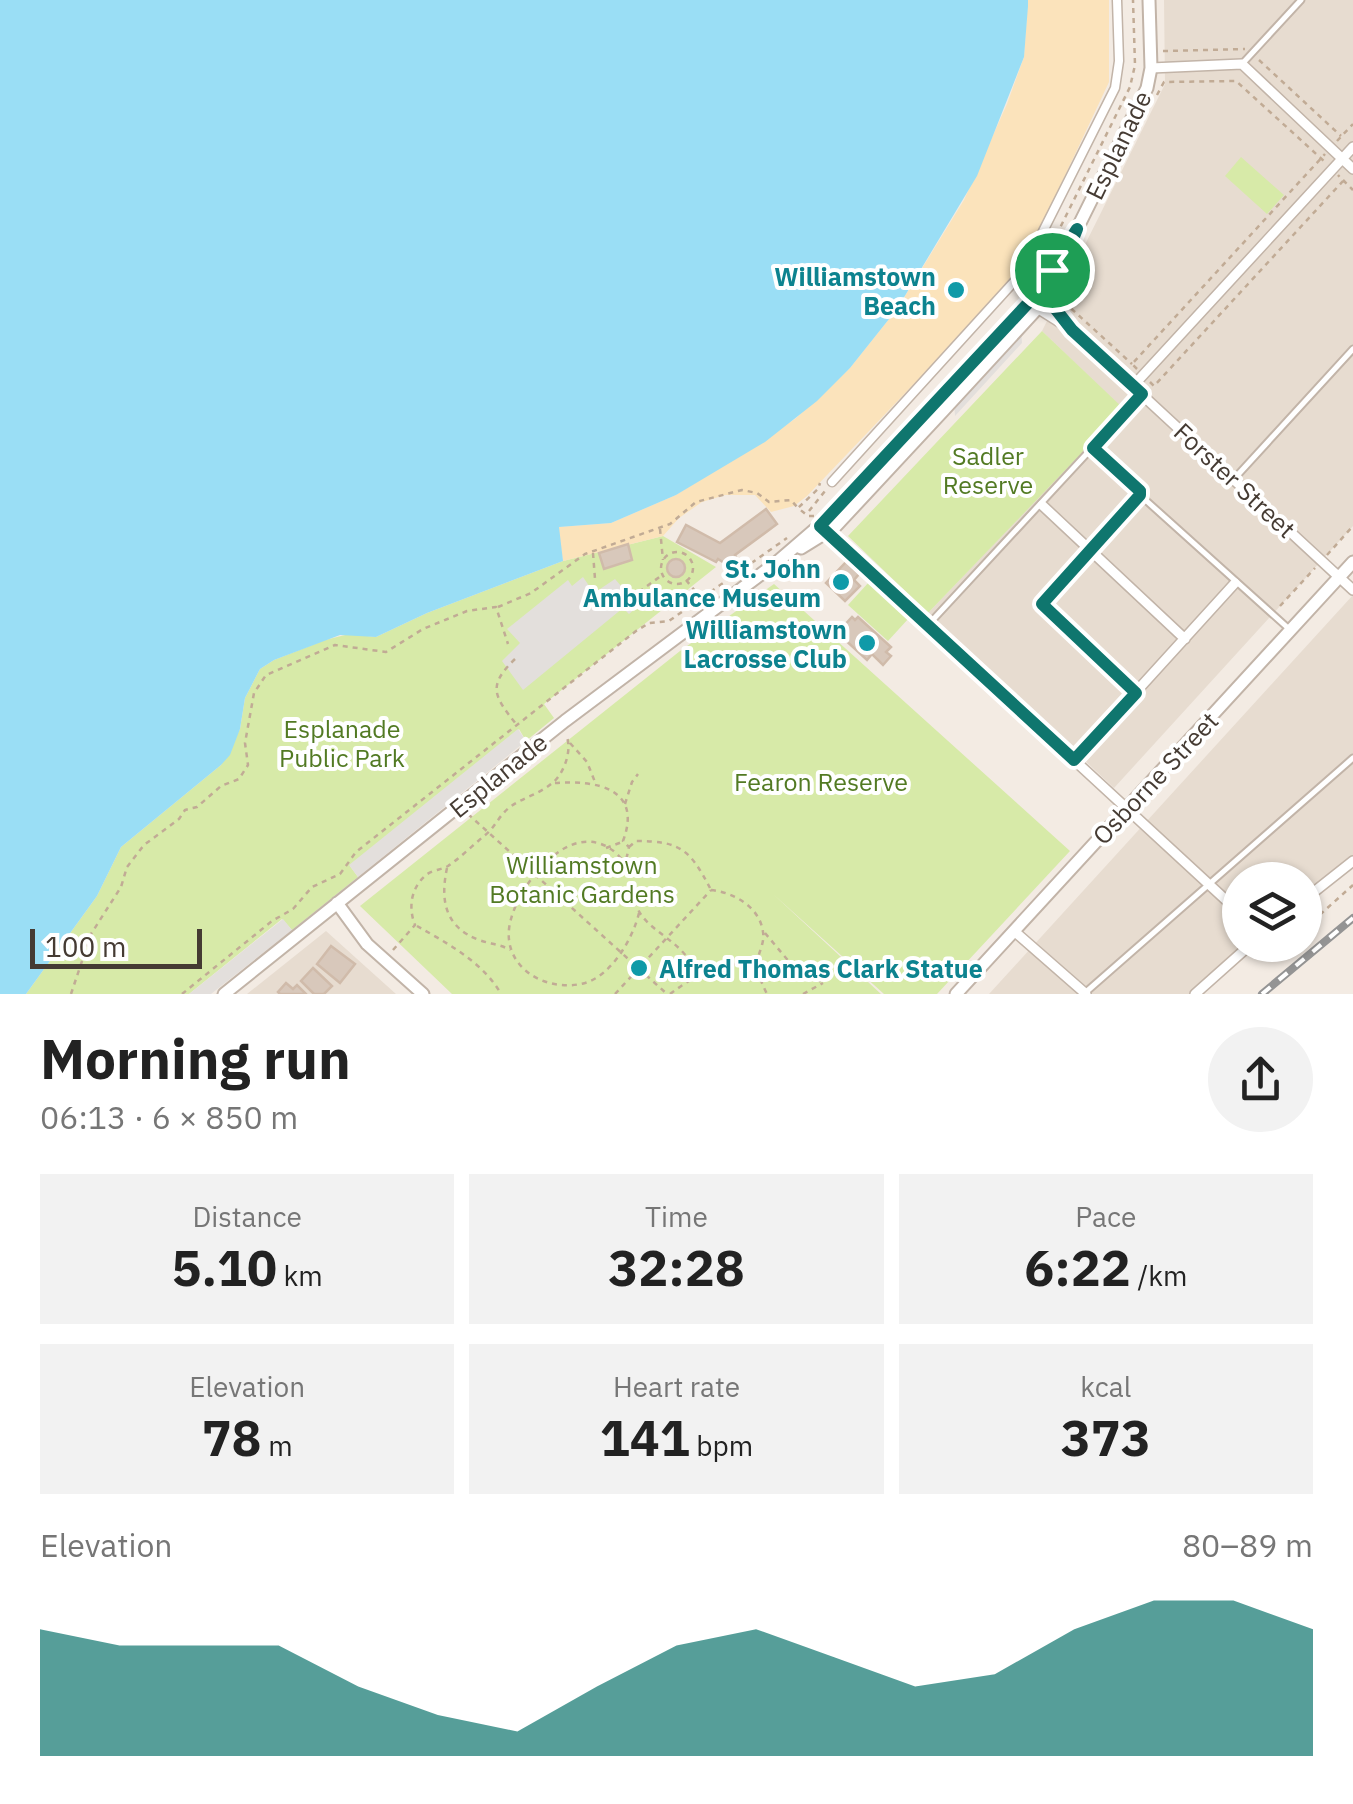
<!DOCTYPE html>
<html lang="en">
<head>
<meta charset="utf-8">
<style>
  body { margin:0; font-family:"IBM Plex Sans",sans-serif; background:#f2f2f2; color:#222; height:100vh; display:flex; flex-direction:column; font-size:38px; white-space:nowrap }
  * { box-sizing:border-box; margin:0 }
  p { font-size:32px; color:#767676 }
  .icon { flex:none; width:55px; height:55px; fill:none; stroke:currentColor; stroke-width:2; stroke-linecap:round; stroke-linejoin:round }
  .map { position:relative; height:994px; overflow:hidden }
  .sheet { display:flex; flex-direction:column; background:#fff; flex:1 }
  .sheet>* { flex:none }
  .tools { position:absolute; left:1222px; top:862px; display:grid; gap:20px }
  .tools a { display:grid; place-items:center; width:100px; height:100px; border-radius:50%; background:#fff; box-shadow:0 2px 8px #0004; font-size:50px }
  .scale { position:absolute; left:30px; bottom:25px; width:172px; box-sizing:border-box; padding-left:10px; border:5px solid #453b33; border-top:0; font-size:28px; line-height:35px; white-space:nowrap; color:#453b33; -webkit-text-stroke:8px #fff; paint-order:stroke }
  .pin { position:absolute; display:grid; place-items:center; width:85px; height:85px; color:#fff; margin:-42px; border:5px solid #fff; border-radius:50%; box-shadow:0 2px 10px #0007 }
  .round { display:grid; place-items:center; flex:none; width:105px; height:105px; border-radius:52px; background:#f2f2f2 }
  .head { display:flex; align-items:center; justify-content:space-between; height:170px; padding:0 40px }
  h1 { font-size:55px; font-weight:700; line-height:75px }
  .metrics { display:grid; grid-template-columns:repeat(3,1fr); gap:15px; height:170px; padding:10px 40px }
  .metrics div { display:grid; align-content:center; border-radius:0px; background:#f2f2f2; text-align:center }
  .metrics b { font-size:50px; font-weight:700 }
  .metrics small { font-size:28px; font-weight:400 }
  .metrics p { font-size:28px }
  .chart { height:280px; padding:20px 40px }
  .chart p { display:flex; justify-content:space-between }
  .chart svg { width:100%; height:180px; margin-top:10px; fill:#0f766e; opacity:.7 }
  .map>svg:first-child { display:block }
</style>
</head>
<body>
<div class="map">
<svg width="1353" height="994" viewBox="0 0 1353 994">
  <rect width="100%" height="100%" fill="#f3ebe3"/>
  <path fill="#e7dcd0" d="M1164,0H1353V526L1114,788L928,613L1123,409L1042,331L1165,84Z
    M1353,595V861L1305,899V880H1240V945H1251L1198,994H989Z
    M326,931L396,994H247Z"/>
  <path fill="#d7eaa8" d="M1241,157L1284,195L1267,214L1225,176Z
    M1042,331L1124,409L928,613L848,536Z
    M663,536L716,567L544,704L554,718L526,741L519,729L350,866L358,877L292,930L282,919L189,994H26L97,896L121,847L221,765L240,729L245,698L260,669L274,660L325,640L349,634L376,637L427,613L563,561Z
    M869,582L909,618L888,641L848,605Z
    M774,584L1070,851L937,994H884L773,894L881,994H452L360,906L680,651Z"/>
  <path fill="#fbe3bb" d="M1028,0H1109V82L1030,250L995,299L807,496L794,506L771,512L755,495H725L702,502L679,518L663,536L563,561L558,527L611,523L676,495L795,419L850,368L897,309L964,200L1007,104L1024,57Z"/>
  <path fill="#e3dfdc" d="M1021,329L1022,343L955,416L954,402Z
    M583,577L594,593L615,579L638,606L629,614L623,608L523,690L502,661L520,643L507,629L568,580L572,586Z
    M518,729L526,741L358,877L349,865Z
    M283,919L292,930L211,994H189Z"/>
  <path fill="#9adef5" d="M0,0H1028V6L1024,57L977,176L897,309L850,368L817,401L765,442L676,495L611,523L559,527L563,561L427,613L376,637L340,635L274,660L260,669L245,698L240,729L230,755L221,765L121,847L97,896L26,994H0Z"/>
  <path fill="#d8c8bb" stroke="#d0bbaa" stroke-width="2.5" d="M766,509L777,524L735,555L738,561L735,566H729L718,559L716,562L677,542L686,525L720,543Z
    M628,544L632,560L604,569L599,553Z
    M667 568a9 9 0 1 1 18 0a9 9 0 1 1-18 0Z
    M846,562L859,574L854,580L860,586L845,601L826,583Z
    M852,617L855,620L858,617L891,647L886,652L891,656L883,665L872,654L867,660L843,638L847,634L841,629Z
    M331,946L355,964L340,983L317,964Z
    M313,968L332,986L324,994H314L301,981Z
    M286,983L293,989L297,985L306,994H280L278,992Z"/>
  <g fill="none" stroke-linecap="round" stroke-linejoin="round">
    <g stroke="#c2b4a8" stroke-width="9">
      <path id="service" d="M1242,64L1301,0
        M1093,449L1140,491V495L1288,628
        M1234,479L1353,349
        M929,624L1142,394
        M1134,691L1042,604L1140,495
        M1086,992L1353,758"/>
    </g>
    <g stroke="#c2b4a8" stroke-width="11">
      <path id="pedestrian" d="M832,482L1022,273L1115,88L1119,61L1117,0"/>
    </g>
    <g stroke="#c2b4a8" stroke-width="12">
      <path id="minor" d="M1151,68L1242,64L1353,169
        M1047,298L1070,328
        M1037,308L1072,330L1353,590
        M1133,386L1353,147
        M1042,505L1185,639
        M828,533L1240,913
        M1074,760L1235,583
        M1305,899L1353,861
        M1014,931L1086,994
        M1195,994L1250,945"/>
    </g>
    <g stroke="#c2b4a8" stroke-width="15">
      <path id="tertiary" d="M801,548L835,527L943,411L1047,298L1064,262
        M337,903L367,944L423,994
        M224,994L565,721L776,563L834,513L1044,283L1077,229L1147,88L1151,68L1149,0
        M956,994L1353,562"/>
    </g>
    <path stroke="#c1ab95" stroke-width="2.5" stroke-dasharray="5 5" stroke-linecap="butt" d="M1163,51L1245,49
      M1259,60L1341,136
      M1157,95L1164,82L1236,81L1325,162
      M1337,141L1353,124
      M1343,180L1353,190
      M1043,262L1130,87L1135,65L1133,0
      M1064,302L1132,364
      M1137,369L1132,364L1325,154
      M1150,382L1154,386L1343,181L1338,175
      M809,511L825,491
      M814,516H808L798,508L818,489L820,483
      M660,529L663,560
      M661 568a16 16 0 1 1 32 0a16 16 0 1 1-32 0Z
      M593,553L595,579
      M1327,555L1353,526
      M686,580L700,597
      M631,598L662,575
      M1280,606L1315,568
      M498,607L531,593L585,554L670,524L696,502L742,490L757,493L769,502L791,500L798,508
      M515,659C487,686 494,696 516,724
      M570,743L587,762L595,782
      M555,783C596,780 643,788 623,841L629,847L625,865
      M625,804L632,782L638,774
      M468,814L667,994
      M629,847L636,841C681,841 690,850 710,888
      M606,848L622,842
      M447,868C440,901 445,927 479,940C490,944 500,944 510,950
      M711,890C733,892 760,907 763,932C765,943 758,953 757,963C757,973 763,986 767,994
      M639,913C633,938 612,975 585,983C543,994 498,964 511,919C521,882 572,815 616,853C634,869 629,899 642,916C658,937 692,947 694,977
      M417,926C447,943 484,963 501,994
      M1305,928L1353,885
      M765,933L791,964L823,983
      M393,950L415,925C408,907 411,888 426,875C432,870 441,870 448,866C460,858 472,846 484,836C495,828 499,815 510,807C522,798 539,794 551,784C564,775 573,749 566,735
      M71,994L91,934L121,887L127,867L144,845L179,819L185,810L197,807L221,786L239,779L248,765L245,743L254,693L266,675L335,645L386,652L423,629L467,611L496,607L508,644
      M182,994L272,921L293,909L312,887L340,874L356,852L636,631L649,623L669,621L787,538
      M615,994L711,890
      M670,994C697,974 720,961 755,964
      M803,994L823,983"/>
    <use href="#service" stroke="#fff" stroke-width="5"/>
    <use href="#pedestrian" stroke="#fff" stroke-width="8"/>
    <use href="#minor" stroke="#fff" stroke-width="9"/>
    <use href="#tertiary" stroke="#fff" stroke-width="11"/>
    <g stroke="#949494" stroke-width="8">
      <path id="rail" d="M1262,994L1353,918"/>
    </g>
    <use href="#rail" stroke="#fff" stroke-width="4" stroke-dasharray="11" stroke-linecap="butt"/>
  </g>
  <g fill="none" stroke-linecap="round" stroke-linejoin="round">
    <g stroke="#fff" stroke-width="20">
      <path id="route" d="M1077,229L1056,282L1047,298L1072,330L1142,394L1093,448L1140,491V495L1042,604L1136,693L1074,760L820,526L1032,299Z"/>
    </g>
    <use href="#route" stroke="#0f766e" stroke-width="12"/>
  </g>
  <g fill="#0f9aa8" stroke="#fff" stroke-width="4">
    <circle cx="956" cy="290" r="10"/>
    <circle cx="841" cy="582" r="10"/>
    <circle cx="867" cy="643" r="10"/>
    <circle cx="639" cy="968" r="10"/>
  </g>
  <g text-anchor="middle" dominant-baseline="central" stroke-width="8" stroke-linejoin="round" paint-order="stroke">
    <g font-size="25" fill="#453b33" stroke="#fff">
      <text transform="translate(1118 145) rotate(-64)">Esplanade</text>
      <text transform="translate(1235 480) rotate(43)">Forster Street</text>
      <text transform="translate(498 775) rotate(-39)">Esplanade</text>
      <text transform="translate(1155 778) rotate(-47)">Osborne Street</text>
    </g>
    <g font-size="25" font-weight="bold" fill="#0d838f" stroke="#fff" text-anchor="end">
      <text x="936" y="276">Williamstown<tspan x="936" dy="29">Beach</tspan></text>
      <text x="821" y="568">St. John<tspan x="821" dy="29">Ambulance Museum</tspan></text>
      <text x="847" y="629">Williamstown<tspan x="847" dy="29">Lacrosse Club</tspan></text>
      <text x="659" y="968" text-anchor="start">Alfred Thomas Clark Statue</text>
    </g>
    <g font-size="25" fill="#527a23" stroke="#fff">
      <text x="988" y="455">Sadler<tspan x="988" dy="29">Reserve</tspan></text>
      <text x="342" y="728">Esplanade<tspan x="342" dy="29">Public Park</tspan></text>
      <text x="821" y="781">Fearon Reserve</text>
      <text x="582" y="864">Williamstown<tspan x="582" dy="29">Botanic Gardens</tspan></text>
    </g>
  </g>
</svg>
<div class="tools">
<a><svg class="icon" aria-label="layers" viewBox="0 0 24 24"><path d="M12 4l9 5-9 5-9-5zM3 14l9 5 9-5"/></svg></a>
</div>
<div class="scale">100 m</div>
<div class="pin" style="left:1052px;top:270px;background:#1e9e55"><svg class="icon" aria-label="arrive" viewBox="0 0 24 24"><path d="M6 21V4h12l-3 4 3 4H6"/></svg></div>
</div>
<section class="sheet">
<div class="head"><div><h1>Morning run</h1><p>06:13 · 6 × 850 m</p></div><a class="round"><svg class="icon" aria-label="share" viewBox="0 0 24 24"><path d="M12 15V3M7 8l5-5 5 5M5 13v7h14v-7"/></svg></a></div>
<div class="metrics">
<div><p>Distance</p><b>5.10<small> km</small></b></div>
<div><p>Time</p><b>32:28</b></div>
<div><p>Pace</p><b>6:22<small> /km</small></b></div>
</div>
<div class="metrics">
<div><p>Elevation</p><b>78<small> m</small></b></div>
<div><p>Heart rate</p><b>141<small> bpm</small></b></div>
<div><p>kcal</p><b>373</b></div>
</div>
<div class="chart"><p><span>Elevation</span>80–89 m</p>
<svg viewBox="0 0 160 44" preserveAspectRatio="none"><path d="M0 44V13L10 17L20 17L30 17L40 27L50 34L60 38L70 27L80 17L90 13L100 20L110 27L120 24L130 13L140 6L150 6L160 13V44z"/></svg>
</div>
</section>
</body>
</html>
